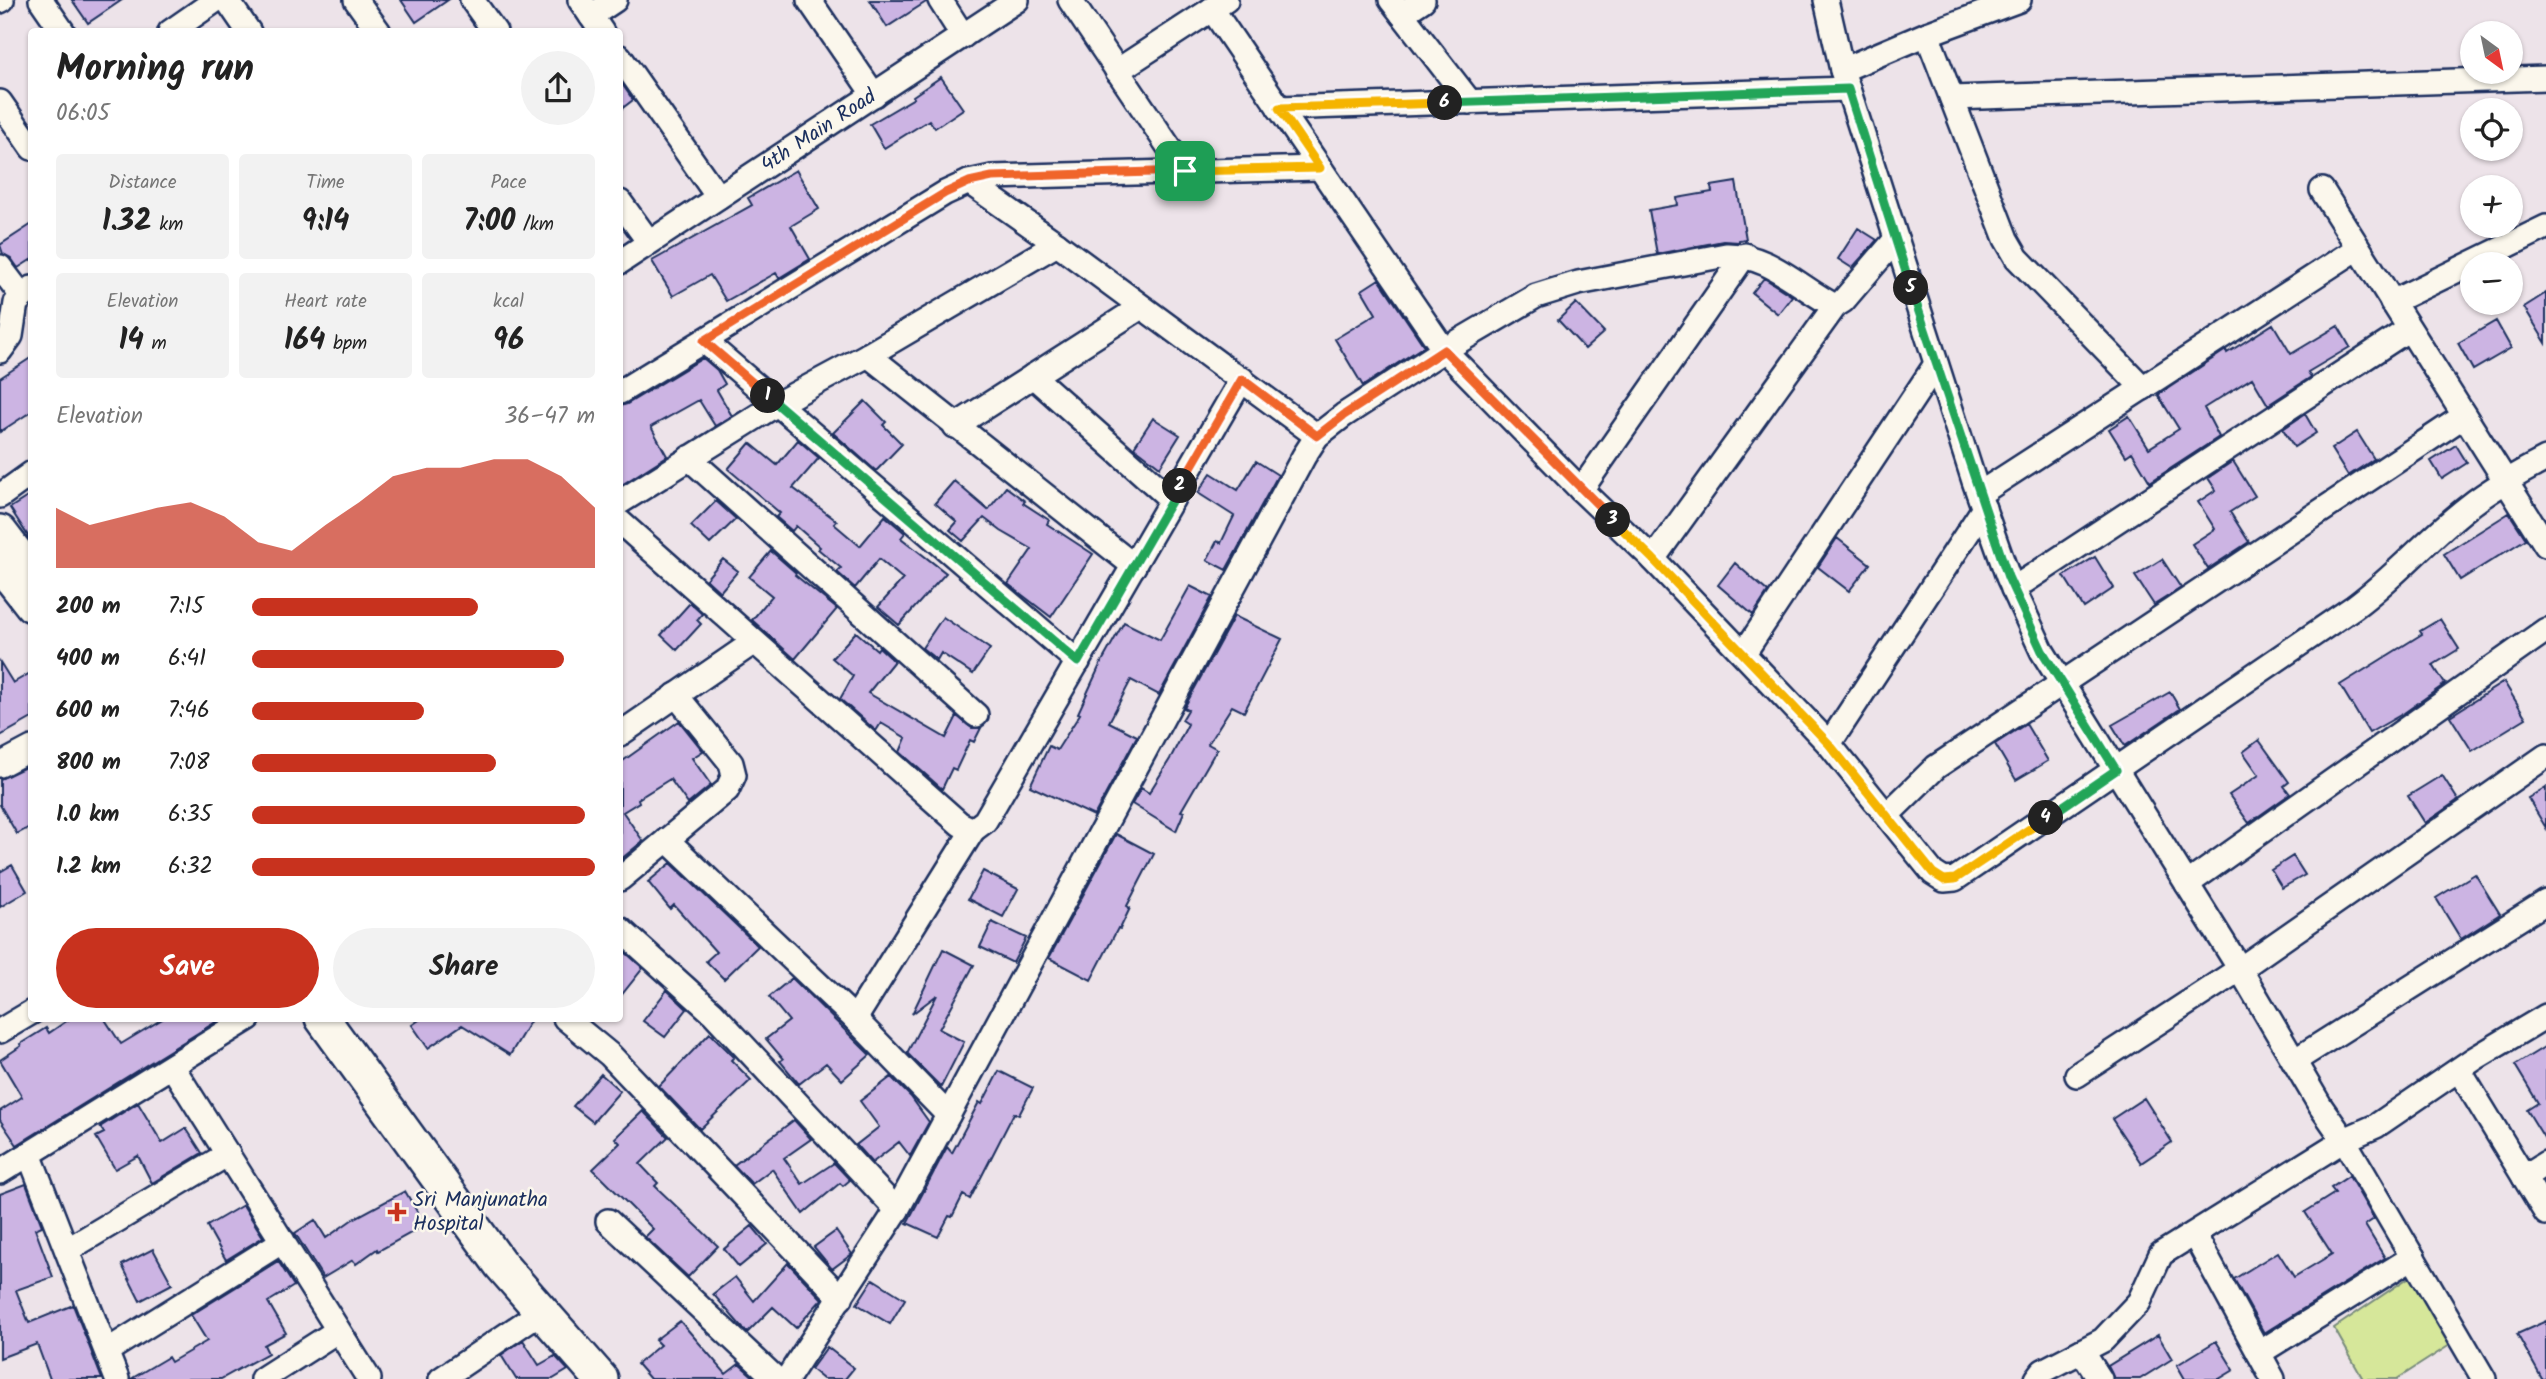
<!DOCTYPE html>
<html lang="en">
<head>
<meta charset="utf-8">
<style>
  body { margin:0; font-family:Kalam,sans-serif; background:#f2f2f2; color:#222; height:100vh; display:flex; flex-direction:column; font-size:26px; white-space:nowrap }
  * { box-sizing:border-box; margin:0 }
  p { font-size:23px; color:#767676 }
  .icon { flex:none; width:38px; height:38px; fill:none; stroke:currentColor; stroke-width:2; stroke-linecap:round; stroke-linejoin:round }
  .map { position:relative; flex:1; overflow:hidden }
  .drawer { position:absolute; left:28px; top:28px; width:595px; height:994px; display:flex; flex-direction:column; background:#fff; border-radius:7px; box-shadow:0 2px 5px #0004 }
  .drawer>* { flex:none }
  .needle { width:46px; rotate:147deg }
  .fabs { position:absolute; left:2460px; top:21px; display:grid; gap:14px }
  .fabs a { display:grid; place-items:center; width:63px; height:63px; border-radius:50%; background:#fff; box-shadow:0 2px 5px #0004; font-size:35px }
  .pin { position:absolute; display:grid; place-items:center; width:60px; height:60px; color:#fff; margin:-30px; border-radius:14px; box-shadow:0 4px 10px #0006 }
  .km { position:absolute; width:35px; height:35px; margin:-18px; border-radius:50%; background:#222; color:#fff; font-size:19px; line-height:35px; text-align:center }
  .round { display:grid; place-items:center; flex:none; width:74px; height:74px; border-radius:37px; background:#f2f2f2 }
  .head { display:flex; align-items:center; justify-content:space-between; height:119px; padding:0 28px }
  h1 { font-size:38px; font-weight:800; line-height:52px }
  .stats { display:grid; grid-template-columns:repeat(3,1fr); gap:10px; height:119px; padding:7px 28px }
  .stats div { display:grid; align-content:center; border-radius:7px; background:#f2f2f2; text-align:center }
  .stats b { font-size:30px; font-weight:800 }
  .stats small { font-size:19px; font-weight:400 }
  .stats p { font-size:19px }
  .chart { height:196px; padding:14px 28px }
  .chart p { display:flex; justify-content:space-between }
  .chart svg { width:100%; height:126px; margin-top:7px; fill:#c8321e; opacity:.7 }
  .cta { display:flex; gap:14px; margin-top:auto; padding:14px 28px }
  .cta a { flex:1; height:80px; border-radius:42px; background:#c8321e; color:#fff; font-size:28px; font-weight:800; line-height:80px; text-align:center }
  .cta a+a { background:#f2f2f2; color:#222 }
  ul { padding:0 28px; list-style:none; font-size:23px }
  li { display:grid; grid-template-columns:112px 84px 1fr; align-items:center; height:52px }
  li i { height:18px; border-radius:9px; background:#c8321e }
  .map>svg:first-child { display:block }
</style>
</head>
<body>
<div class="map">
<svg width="2546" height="1379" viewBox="0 0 2546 1379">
  <rect width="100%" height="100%" fill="#ede3e9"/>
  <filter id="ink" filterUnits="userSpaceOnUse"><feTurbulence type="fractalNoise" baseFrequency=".0143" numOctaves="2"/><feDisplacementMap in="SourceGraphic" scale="14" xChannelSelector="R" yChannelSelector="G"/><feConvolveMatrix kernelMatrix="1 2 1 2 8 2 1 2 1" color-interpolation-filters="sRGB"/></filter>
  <g filter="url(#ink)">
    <path fill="#d6e79a" stroke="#788b7c" stroke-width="2" d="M2411,1276L2450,1345L2397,1379H2363L2334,1328Z"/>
    <path fill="#ccb4e3" stroke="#1b2f5e" stroke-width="2" d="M72,0H122L88,23Z
      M401,0H448L416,22Z
      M870,0H926V2L887,27Z
      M941,77L963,109L935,128L929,120L884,148L870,124L914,98L913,96Z
      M620,81L633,100L620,110Z
      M796,170L819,209L791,226L810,259L779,278L776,273L726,301L710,275L673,296L652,261L752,205L748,198Z
      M1736,182L1746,239L1739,240V242L1723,241L1657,254L1649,210L1678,205L1677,198L1712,192L1711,186Z
      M32,224V259L18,268L11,258L3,254L0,245Z
      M1858,228L1877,240L1852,268L1838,259Z
      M1764,278L1792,296L1778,314L1752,293Z
      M1379,279L1424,346L1363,386L1335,339L1376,314L1362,290Z
      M2546,293V343L2524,307Z
      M1576,303L1604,332L1585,349L1558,320Z
      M2496,321L2511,348L2473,370L2458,343Z
      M2273,324L2291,354L2338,326L2350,347L2308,372L2311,377L2268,405L2252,378L2204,408L2219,437L2150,482L2132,452L2126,456L2109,429L2129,416L2149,448L2179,429L2158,395L2226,350L2227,353Z
      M32,357V411L0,432V378Z
      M703,358L717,370L725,384L717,390L732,416L715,426L699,400L651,427L667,456L620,486V406L627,404Z
      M865,401L886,422L883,425L902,444L876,471L833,433Z
      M2305,414L2316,433L2294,447L2283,429Z
      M1153,418L1180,435L1160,467L1134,447Z
      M2357,432L2374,459L2348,476L2331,449Z
      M798,440L819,458L793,488L837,521L834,524L860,546L885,516L905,533L901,538L946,573L899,625L878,607L903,579L879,559L855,588L837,572L841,568L818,549L820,547L796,526L792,531L776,517L780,513L728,469L750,443L777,465Z
      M2456,445L2467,463L2442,479L2431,461Z
      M1256,461L1278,475L1226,570L1207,560L1217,541L1221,543L1234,516L1198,493L1211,473L1238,490Z
      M2233,461L2255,496L2230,512L2249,542L2208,569L2192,544L2215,529L2198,502L2216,490L2208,478Z
      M954,481L988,510L1006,487L1025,501L1023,503L1049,520L1047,524L1093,554L1051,617L1008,584L1032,549L1001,531L984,518L963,541L950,530L957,522L935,503Z
      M32,494V542L10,508Z
      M716,501L736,519L710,544L691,526Z
      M2509,513L2526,539L2460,580L2444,554Z
      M1837,538L1870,564L1849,591L1818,567Z
      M771,551L796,573L795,575L837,609L795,659L752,620L772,596L749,577Z
      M2095,557L2114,588L2084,608L2064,576Z
      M723,559L738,571L720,592L706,579Z
      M2162,559L2181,588L2154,605L2135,576Z
      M1735,563L1768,592L1753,615L1718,585Z
      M1190,586L1212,597L1159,695L1131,680L1109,722L1137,736L1094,816L1030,786L1049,746L1057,750L1080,714L1078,713L1100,665L1124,622L1160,640Z
      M690,603L702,614L697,620L701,624L677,650L661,635Z
      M1234,616L1282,639L1244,712L1232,706L1208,744L1217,749L1181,811L1184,812L1176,831L1132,804L1141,788L1149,793L1170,759L1188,724L1182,720L1188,710L1184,708Z
      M943,617L990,649L973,674L941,653L937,660L922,648Z
      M2440,619L2459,649L2433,665L2445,684L2404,713L2369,733L2340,685L2422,634L2420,631Z
      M856,632L877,650L879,647L894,661L868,693L946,738L957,716L972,728H981L974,742L970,740L956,770L952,768L942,789L900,752L906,738L881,723L876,731L840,699L853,676L832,658Z
      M0,662L13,683L32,672V718L0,736Z
      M2504,682L2526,718L2472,751L2450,716Z
      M2170,692L2180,709L2125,746L2112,725Z
      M679,721L703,751L692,758L711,785L688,804L670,779L638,799L639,802L623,812L643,841L620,860V763Z
      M2026,724L2048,761L2016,780L1995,744Z
      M2259,740L2289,782L2284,786L2290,794L2249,823L2229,795L2259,775L2243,752Z
      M32,764V826L17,834L0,805V779Z
      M2442,775L2458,800L2425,823L2408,796Z
      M2546,787V828L2528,798Z
      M1116,834L1154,854L1127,906L1130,908L1120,929L1118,928L1091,980L1049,958Z
      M2293,856L2305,875L2282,888L2271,870Z
      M671,863L758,946L724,979L706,961L716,952L674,905L670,909L648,882Z
      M12,865L27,891L0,907V872Z
      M983,871L1018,889L1003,917L968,899Z
      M2475,874L2500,914L2461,939L2436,898Z
      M992,922L1026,938L1013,963L980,947Z
      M943,949L974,965L939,1029L964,1042L941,1087L907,1053L937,995L912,1014Z
      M625,952L643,968L620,997V958Z
      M792,978L870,1055L842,1080L826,1063L799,1084L780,1061L783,1059L766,1039L789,1021L769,997Z
      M667,990L687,1009L665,1037L643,1021Z
      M71,1018H104L121,1044L164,1018H222L17,1145L0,1120V1111L22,1097L0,1060L21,1046L20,1044L46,1028L49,1033Z
      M422,1018H532L510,1055L462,1025L428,1048L412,1025Z
      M710,1033L734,1057L731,1060L751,1080L700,1129L659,1086Z
      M2546,1046V1141L2527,1110L2538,1103L2515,1065Z
      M999,1071L1033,1088L1019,1115L1014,1113L970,1199L963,1195L952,1217L949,1216L938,1237L907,1223L947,1147L952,1153L979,1102L982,1104Z
      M601,1074L620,1091L593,1122L573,1106Z
      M891,1077L911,1097L929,1122L910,1156L899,1142L872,1163L856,1145L879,1127L860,1101Z
      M2144,1098L2172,1142L2141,1163L2112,1119Z
      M138,1103L162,1143L186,1128L202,1153L152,1183L138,1156L115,1169L96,1137L104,1133L100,1127Z
      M643,1111L668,1137L640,1164L658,1183L655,1186L718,1246L688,1277L645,1237L653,1229L593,1169L620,1143L615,1138Z
      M794,1120L811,1139L784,1158L802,1184L834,1163L850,1180L843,1186L840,1183L803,1214L772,1169L752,1184L734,1165Z
      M2349,1176L2374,1219L2365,1225L2385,1258L2264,1333L2234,1279L2278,1252L2294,1277L2332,1254L2305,1212L2335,1193L2331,1188Z
      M26,1184L42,1226L35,1229L53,1277L16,1290L29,1323L73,1305L102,1379H50L37,1344L0,1358V1194Z
      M405,1191L425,1225L378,1251L377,1249L356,1264L353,1260L323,1278L295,1233L315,1220L326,1238L353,1219Z
      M243,1205L263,1237L226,1260L207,1226Z
      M752,1226L767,1244L739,1267L724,1249Z
      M836,1231L852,1254L832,1269L814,1247Z
      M153,1249L172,1284L140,1301L122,1265Z
      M278,1261L294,1286L268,1302L286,1333L264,1345L268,1353L221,1379H131L168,1357L171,1362L207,1341L191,1315Z
      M788,1263L822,1299L796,1328L773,1307L747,1333L713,1294L735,1277L754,1301Z
      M873,1279L905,1299L890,1324L857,1304Z
      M680,1321L726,1374L739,1364L756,1379H650L637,1364L660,1345L655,1340Z
      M2546,1321V1379H2542L2517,1334Z
      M2158,1335L2172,1359L2140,1379H2114L2108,1366Z
      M523,1340L539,1365L555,1356L568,1370L553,1379H516L501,1355Z
      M2216,1341L2234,1370L2219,1379H2185L2177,1365Z
      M827,1347L854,1368L845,1379H823L811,1369Z"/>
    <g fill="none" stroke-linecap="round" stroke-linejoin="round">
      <g stroke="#1b2f5e" stroke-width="28">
        <g id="minor">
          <path d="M41,0L63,32"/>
          <path d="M227,0L249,32"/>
          <path d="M356,0L379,32"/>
          <path d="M472,0L495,32"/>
          <path d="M580,0L602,32"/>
          <path d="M809,0L874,95"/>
          <path d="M940,0L963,36"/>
          <path d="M1070,0L1185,171"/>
          <path d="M1391,0L1470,102"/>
          <path d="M1826,0L1842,70L1974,481L2008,577L2042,651L2240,969L2321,1107L2344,1140L2376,1126L2474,1059L2546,1016"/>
          <path d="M0,1L2,0"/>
          <path d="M1212,9L1444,350L1581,490L1653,559L1829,744L1933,873L1944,880L1955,879L2354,607C2395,577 2428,538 2468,507C2492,488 2519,473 2546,459"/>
          <path d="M1402,14L1423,0"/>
          <path d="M591,16L615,0"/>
          <path d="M170,32L216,0"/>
          <path d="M1927,34L2006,239L2017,258L2143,388"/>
          <path d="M620,57L718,197"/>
          <path d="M1842,70L1927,34L2019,0"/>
          <path d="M1117,71L1226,0"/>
          <path d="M1952,98L2546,78"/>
          <path d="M0,102L32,148"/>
          <path d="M1279,108L1848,89"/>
          <path d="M969,182L1057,244L1317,436"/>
          <path d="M2322,190L2546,545"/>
          <path d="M620,202L649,242"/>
          <path id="s1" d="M620,262L1017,0"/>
          <path d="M0,267L22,296"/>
          <path d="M2392,302L2546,227"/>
          <path d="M704,341L1078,662"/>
          <path d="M0,351L11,336L16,303L32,288"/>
          <path d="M868,355L1134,566"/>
          <path d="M1033,376L1172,500"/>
          <path d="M620,392L945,193L969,182L992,177L1320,168"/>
          <path d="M955,426L1141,307"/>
          <path d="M689,458L976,715"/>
          <path d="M1581,490L1745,255"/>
          <path d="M1979,494L2358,248"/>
          <path d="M0,496L32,473"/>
          <path d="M620,502L777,404L868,355L1057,244"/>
          <path d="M620,522L960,824L973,830L985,821L1242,379"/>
          <path d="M1653,559L1835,306"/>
          <path d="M2013,589L2409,329"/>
          <path d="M1744,653L1936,364"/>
          <path d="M620,734L754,642"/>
          <path d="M1829,744L1984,508"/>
          <path d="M0,765L32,748"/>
          <path d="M1887,815L1936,767L2464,416"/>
          <path d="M667,840L855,1019L948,1115"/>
          <path d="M620,879L727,790L734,775L731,763L676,695"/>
          <path d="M2187,884L2546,630"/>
          <path d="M620,929L713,1013L897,1210"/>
          <path d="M565,1018L610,1055L841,1298"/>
          <path d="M855,1019L973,830"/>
          <path d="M0,1031L32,1012"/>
          <path d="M2294,1061L2546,902"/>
          <path d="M172,1066L369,1379"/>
          <path d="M2459,1070L2546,1213"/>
          <path d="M2077,1075L2240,969L2546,756"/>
          <path d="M29,1154L117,1379"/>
          <path d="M0,1172L249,1018"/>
          <path d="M2524,1177L2546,1163"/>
          <path d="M608,1221L776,1379"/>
          <path d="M2194,1234L2273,1379"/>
          <path d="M67,1250L228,1154"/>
          <path d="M107,1351L283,1241"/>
          <path d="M2082,1351L2100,1379"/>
          <path d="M2259,1353L2413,1257"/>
          <path d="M262,1379L337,1331"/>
          <path d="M441,1379L542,1311"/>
          <path d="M787,1379L897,1210L1304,456L1317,436L1344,415L1444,350L1536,296L1578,283L1726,255C1769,254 1798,287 1835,306L1843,301L1896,239"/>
          <path d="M2037,1379L2043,1371L2103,1340L2139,1302L2161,1254L2344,1140L2484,1379"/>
        </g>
      </g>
      <g stroke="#1b2f5e" stroke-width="38">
        <path id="secondary" d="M0,532L32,574
          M0,564L32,605
          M322,1018L501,1265L601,1379"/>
      </g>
      <use href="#minor" stroke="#fbf7ec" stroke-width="23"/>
      <use href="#secondary" stroke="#fbf7ec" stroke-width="33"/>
    </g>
  </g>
  <g fill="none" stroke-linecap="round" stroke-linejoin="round" filter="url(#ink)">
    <g stroke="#fff" stroke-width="14">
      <path id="split-1" d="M768,396L704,341L945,193L969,182L992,177L1185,171"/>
    </g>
    <g stroke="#fff" stroke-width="14">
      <path id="split-2" d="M768,396L1078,662L1180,486"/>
    </g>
    <g stroke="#fff" stroke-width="14">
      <path id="split-3" d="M1180,486L1242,379L1317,436L1344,415L1444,350L1613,520"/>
    </g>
    <g stroke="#fff" stroke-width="14">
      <path id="split-4" d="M1613,520L1653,559L1829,744L1933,873L1944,880L1955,879L2046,818"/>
    </g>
    <g stroke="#fff" stroke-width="14">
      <path id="split-5" d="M1911,288L2008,577L2042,651L2116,770L2046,818"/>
    </g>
    <g stroke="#fff" stroke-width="14">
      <path id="split-6" d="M1445,103L1848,89L1911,288"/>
    </g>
    <g stroke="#fff" stroke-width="14">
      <path id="split-7" d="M1185,171L1320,168L1279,108L1445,103"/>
    </g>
    <use href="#split-1" stroke="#f0652b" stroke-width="9"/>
    <use href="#split-2" stroke="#22a559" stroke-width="9"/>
    <use href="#split-3" stroke="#f0652b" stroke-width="9"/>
    <use href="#split-4" stroke="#f5b400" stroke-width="9"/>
    <use href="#split-5" stroke="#22a559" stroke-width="9"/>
    <use href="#split-6" stroke="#22a559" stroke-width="9"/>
    <use href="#split-7" stroke="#f5b400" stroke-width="9"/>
  </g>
  <path fill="#c8321e" stroke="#fbf7ec" stroke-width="2.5" d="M393.5 1201.5h7v7h7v7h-7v7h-7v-7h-7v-7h7z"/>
  <g text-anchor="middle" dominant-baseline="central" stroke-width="5" stroke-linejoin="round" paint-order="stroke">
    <g font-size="21" fill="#1b2f5e" stroke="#fbf7ec">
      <text stroke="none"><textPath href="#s1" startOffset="238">4th Main Road</textPath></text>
    </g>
    <g font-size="21" fill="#1b2f5e" stroke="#fbf7ec" text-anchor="start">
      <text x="413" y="1200">Sri Manjunatha<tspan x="413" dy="24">Hospital</tspan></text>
    </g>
  </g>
</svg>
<div class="fabs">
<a><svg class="needle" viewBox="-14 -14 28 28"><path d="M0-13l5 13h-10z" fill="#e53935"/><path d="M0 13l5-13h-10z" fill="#767676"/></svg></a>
<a><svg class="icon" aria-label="locate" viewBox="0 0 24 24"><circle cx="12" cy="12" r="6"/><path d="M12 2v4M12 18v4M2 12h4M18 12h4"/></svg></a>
<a>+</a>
<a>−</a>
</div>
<div class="pin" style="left:1185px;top:171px;background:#1e9e55"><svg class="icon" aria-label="arrive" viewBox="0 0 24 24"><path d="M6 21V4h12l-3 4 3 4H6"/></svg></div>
<b class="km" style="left:768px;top:396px">1</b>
<b class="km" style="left:1180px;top:486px">2</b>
<b class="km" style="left:1613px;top:520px">3</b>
<b class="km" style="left:2046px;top:818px">4</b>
<b class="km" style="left:1911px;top:288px">5</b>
<b class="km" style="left:1445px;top:103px">6</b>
<section class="drawer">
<div class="head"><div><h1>Morning run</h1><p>06:05</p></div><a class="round"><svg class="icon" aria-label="share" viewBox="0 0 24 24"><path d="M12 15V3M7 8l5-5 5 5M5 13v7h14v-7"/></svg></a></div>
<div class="stats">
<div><p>Distance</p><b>1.32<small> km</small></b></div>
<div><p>Time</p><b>9:14</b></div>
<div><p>Pace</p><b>7:00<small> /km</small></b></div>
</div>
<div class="stats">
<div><p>Elevation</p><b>14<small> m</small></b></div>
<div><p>Heart rate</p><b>164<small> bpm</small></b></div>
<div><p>kcal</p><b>96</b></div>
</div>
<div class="chart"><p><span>Elevation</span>36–47 m</p>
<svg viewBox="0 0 160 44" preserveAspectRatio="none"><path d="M0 44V23L10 29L20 26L30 23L40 21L50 26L60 35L70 38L80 29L90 21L100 12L110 9L120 9L130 6L140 6L150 12L160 23V44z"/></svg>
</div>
<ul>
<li><b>200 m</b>7:15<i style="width:66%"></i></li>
<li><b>400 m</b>6:41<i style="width:91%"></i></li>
<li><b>600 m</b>7:46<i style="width:50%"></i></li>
<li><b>800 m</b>7:08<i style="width:71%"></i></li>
<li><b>1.0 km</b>6:35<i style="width:97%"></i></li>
<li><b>1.2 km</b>6:32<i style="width:100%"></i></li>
</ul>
<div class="cta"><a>Save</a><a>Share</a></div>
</section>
</div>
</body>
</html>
